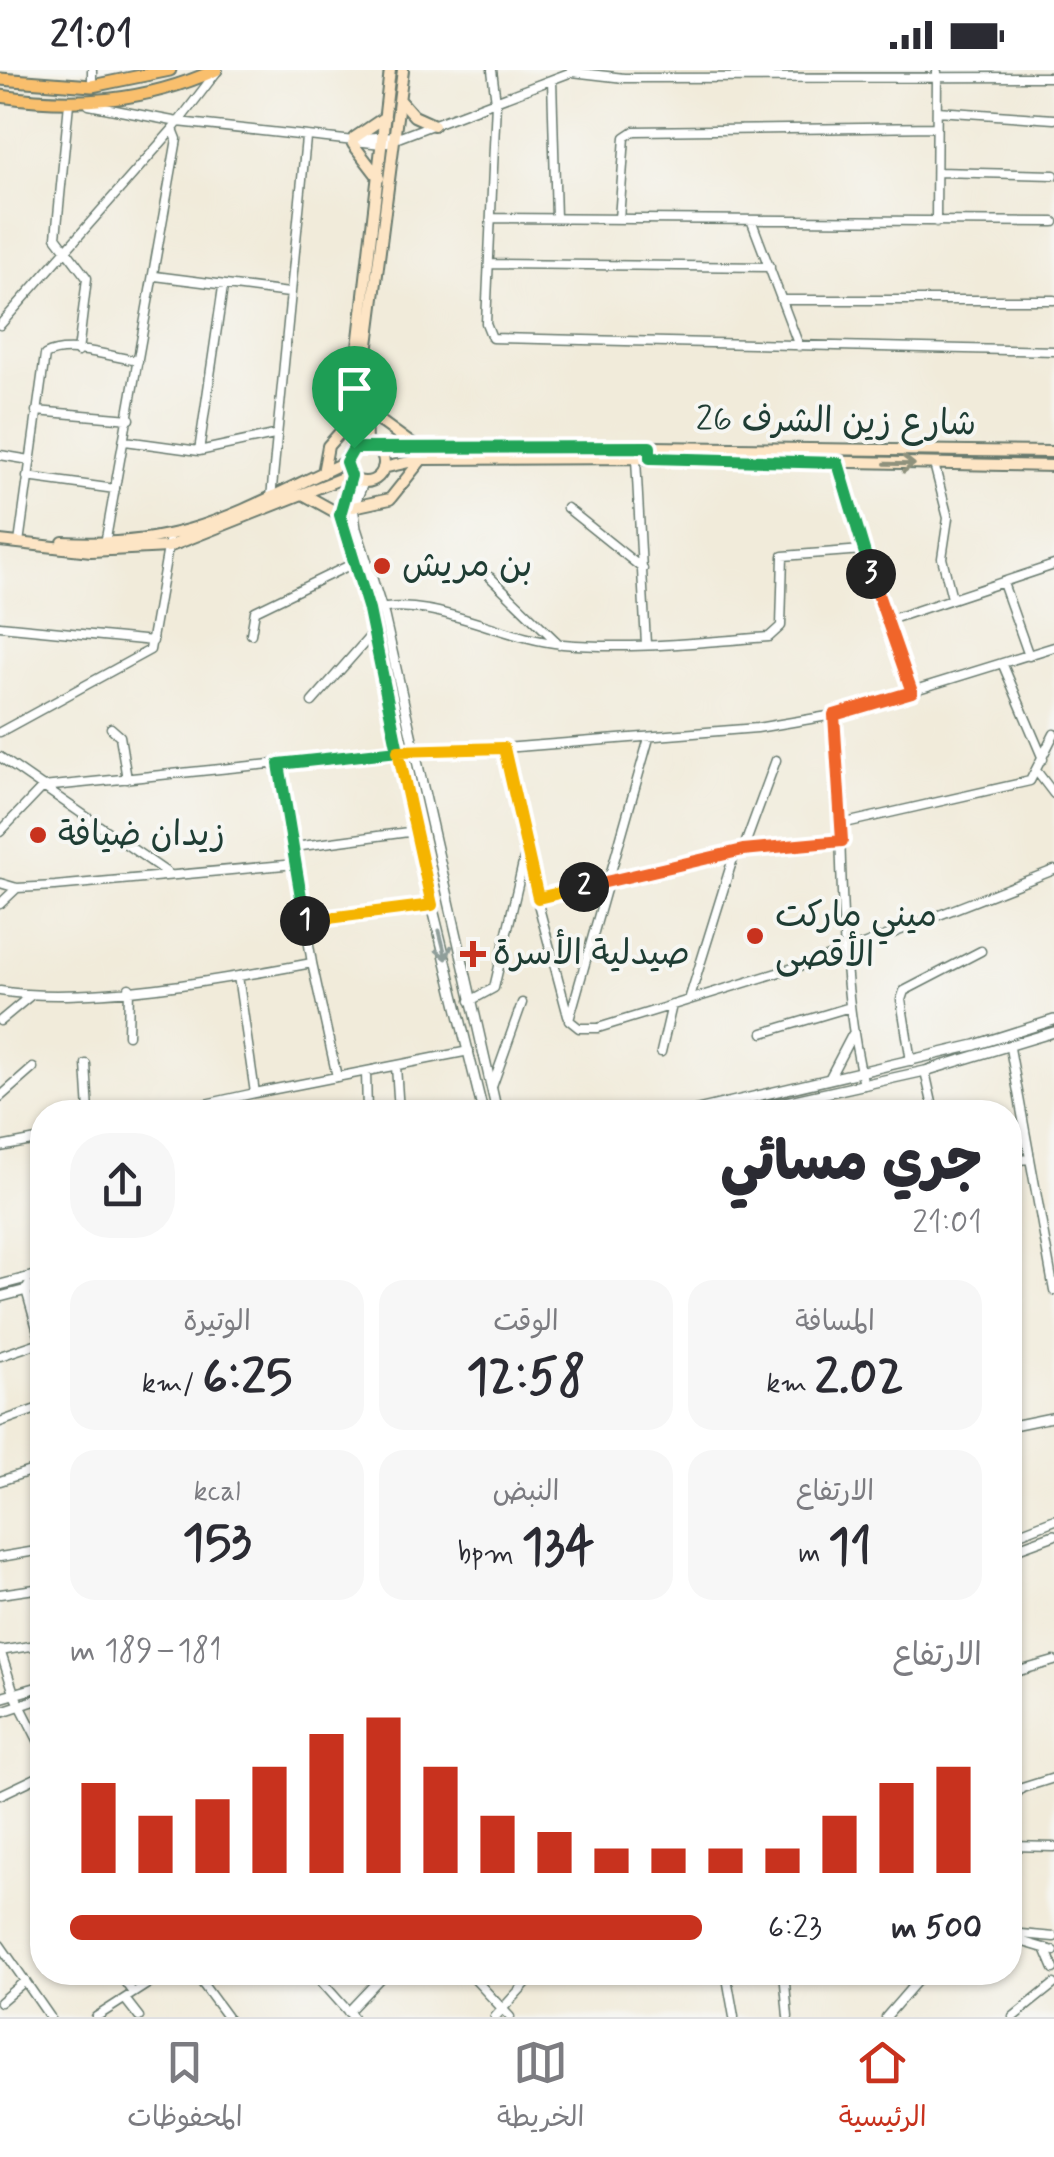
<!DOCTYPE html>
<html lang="ar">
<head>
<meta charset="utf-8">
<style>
  body { margin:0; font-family:Mynerve,"Playpen Sans Arabic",sans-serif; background:#f7f7f7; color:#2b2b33; direction:rtl; height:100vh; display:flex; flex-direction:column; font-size:38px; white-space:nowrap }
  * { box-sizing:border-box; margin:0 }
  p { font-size:32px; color:#7c7c81 }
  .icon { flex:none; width:55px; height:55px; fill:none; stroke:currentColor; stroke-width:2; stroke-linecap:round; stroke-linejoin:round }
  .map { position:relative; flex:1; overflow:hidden; direction:ltr }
  .panel { position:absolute; left:30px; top:1030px; width:992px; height:885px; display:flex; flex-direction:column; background:#fff; border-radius:40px; box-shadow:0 2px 8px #0004; direction:rtl }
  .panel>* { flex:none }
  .pin { position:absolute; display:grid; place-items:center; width:85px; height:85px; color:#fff; margin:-102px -42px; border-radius:50% 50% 50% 0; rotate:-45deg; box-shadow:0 0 10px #0007 }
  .pin .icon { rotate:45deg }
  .km { position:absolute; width:50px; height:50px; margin:-25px; border-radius:50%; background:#222; color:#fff; font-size:28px; line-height:50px; text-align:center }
  .round { display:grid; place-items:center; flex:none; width:105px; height:105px; border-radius:40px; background:#f7f7f7 }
  .headline { display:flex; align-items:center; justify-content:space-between; height:170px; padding:0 40px }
  h1 { font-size:55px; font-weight:800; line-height:75px }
  .metrics { display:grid; grid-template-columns:repeat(3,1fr); gap:15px; height:170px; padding:10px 40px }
  .metrics div { display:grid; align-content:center; border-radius:25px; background:#f7f7f7; text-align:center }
  .metrics b { font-size:50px; font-weight:800 }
  .metrics small { font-size:28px; font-weight:400 }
  .metrics p { font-size:28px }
  .chart { height:280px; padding:20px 40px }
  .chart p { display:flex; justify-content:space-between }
  .chart svg { width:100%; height:180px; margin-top:10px; stroke:#c8321e; stroke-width:6 }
  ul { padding:0 40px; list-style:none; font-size:32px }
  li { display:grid; grid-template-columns:160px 120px 1fr; align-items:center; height:75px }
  li i { height:25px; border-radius:12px; background:#c8321e }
  .status { display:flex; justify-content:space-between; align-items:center; height:70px; padding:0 50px; background:#fff; direction:ltr }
  .status svg { height:28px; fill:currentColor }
  .menu { display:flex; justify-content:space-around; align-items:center; height:140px; border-top:2px solid #e1e1e2; background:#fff; font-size:28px; color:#7c7c81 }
  .menu a { display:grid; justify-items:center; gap:5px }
  .menu .current { color:#c8321e }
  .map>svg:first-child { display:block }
</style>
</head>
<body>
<div class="status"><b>21:01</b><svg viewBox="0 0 49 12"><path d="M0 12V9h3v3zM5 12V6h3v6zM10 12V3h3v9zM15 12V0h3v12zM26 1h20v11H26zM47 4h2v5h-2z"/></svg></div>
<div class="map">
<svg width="1054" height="1947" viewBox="0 0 1054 1947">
  <rect width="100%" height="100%" fill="#f6f6f2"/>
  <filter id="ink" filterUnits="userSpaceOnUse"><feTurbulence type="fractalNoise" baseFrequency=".01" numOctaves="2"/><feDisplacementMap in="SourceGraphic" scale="20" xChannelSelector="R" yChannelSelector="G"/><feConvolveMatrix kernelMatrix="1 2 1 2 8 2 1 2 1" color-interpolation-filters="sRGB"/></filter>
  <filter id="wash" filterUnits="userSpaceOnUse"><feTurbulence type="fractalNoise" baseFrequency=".0048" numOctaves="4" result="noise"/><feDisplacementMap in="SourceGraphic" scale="40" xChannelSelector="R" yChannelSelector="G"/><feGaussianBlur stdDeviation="2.25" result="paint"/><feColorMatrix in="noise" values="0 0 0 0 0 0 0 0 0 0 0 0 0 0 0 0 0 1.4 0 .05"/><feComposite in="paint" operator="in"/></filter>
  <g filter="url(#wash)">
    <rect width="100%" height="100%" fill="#f1ebda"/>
  </g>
  <g filter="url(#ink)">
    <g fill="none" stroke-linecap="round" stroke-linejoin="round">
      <g stroke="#687a6e" stroke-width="11">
        <path id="minor" d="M92,0V16
          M492,0L496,32L486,253L492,268L1054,281
          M572,2L624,8L1054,7
          M552,10L556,148
          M69,33L56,167L87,208L78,282
          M89,35L178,52L382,74L577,0
          M937,41L1054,49
          M357,68L398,66
          M937,102L1054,105
          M493,148L1054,152
          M619,149L625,67L634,61L936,57
          M752,152L799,276
          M936,152L937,2
          M490,194L770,197
          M155,206L289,223
          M783,230H1054
          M0,255L173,59L218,0
          M36,341L130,349
          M125,371L199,381L274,365
          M199,381L223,217
          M0,385L30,390
          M636,389L646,574
          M838,393L912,622
          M934,394L948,448L942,488L952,528
          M27,407L115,419
          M271,428L306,68
          M567,438L643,499
          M19,473L45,285C68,272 113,287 138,291
          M105,474L177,69L173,59
          M490,507L559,574
          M1003,513L1029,586
          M369,541C433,524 499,569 563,574C630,580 701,572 769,567L781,556L783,486L863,480
          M886,551L1054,495
          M0,556L153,571
          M251,564L255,541L354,493
          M1003,595L1043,689
          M312,632L373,563
          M834,645C845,768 835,894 864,1015
          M111,658L120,666L127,709
          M0,662L150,580L169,472
          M649,668L569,950L579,958H598L845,882L1054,800
          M504,678L525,785L568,946
          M0,687L169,804
          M1038,703L1054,724
          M841,754L1030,711L1054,664
          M0,762L43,717L398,681L504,678L757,658L834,645L1054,577
          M294,777L416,761
          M743,780L776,690
          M0,813L17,818L55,816L296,794
          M537,828L743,780L842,771
          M0,834L17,818
          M304,851L432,835
          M312,893L337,1007
          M0,921C85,935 226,909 312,893L279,695
          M689,930L735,782
          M470,931L494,918L524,789
          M0,951L30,926
          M763,963L850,937
          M128,965L129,918
          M1010,978L1054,1221
          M661,982L672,935
          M911,991L901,930L904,921L981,881
          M86,994L89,1042
          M396,996L399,1042
          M925,1001L934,1042
          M366,1002L367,1042
          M829,1009L852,965
          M492,1017L522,933
          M255,1023L469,981
          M0,1027L33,998
          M169,1042L255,1023L238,906
          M0,1077L42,1069
          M1010,1091L1029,1089
          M29,1215L26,1220L42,1276
          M0,1286L41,1272
          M0,1352L42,1337
          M1010,1356L1054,1347
          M0,1411L42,1397
          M0,1487L42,1480
          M0,1524L42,1518
          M1010,1567L1019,1601L1054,1591
          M0,1580L14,1623L42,1678
          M0,1581L42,1574
          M0,1725L42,1705
          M1010,1730L1022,1718L1054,1708
          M1010,1776L1054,1777
          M1010,1863L1054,1867
          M1010,1868L1054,1881
          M0,1875L50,1947
          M1045,1878L1054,1899
          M118,1902L133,1923
          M194,1902L227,1947
          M313,1902L353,1947
          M468,1902L510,1947
          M726,1902L734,1947
          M784,1902L788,1947
          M125,1929L139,1947
          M0,1932L25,1911
          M348,1942L386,1902
          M96,1947L166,1902
          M495,1947L536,1902
          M886,1947L925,1902
          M1013,1947L1054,1914"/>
      </g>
      <g stroke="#687a6e" stroke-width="12">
        <path id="tertiary" d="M351,406L341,445L369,541L432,835L483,1042
          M363,413L353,437L356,458L384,546L497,1042
          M689,1042L975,975L1054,950
          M740,1042L925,1001L1054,962
          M0,1215L42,1204
          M0,1227L42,1216
          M1010,1467L1054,1450
          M1010,1481L1054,1465
          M0,1628L42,1616
          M0,1642L42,1628"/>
      </g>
      <g stroke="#687a6e" stroke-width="14">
        <path id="secondary" d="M400,30L414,46L434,55
          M354,68L385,47
          M353,74L379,108
          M362,338L413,375
          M346 393a19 19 0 1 1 38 0a19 19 0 1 1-38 0Z
          M366,374L364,306L403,0
          M354,377L355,303L390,0
          M378,379L650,377L1054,382
          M383,398L422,389L650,388L1054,396
          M323,403L328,376L351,350
          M303,424L341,445
          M353,437L390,429L422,389
          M0,471L91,481L168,477L350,405
          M63,472C185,479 239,441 345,392"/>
      </g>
      <g stroke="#687a6e" stroke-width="15">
        <path id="primary" d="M0,9L92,16L170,0
          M0,26C76,37 145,32 216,0"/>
      </g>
      <use href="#minor" stroke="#fff" stroke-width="8"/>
      <use href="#tertiary" stroke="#fff" stroke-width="9"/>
      <use href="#secondary" stroke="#fde5c5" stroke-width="10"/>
      <use href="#primary" stroke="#f9bf6d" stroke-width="11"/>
    </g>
    <defs><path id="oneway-shaft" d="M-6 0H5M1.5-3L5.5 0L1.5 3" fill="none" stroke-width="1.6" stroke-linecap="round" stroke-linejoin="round" transform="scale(2.5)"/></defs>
    <use stroke="#8e917c" href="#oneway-shaft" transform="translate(900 394) rotate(1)"/>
    <use stroke="#8f9e9a" href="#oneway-shaft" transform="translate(443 875) rotate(76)"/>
  </g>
  <g fill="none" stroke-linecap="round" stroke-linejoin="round" filter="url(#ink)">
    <g stroke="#fff" stroke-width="20">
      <path id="split-1" d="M305,851L279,694L398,681L369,540L340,445L351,406L346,392L354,378"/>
    </g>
    <g stroke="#fff" stroke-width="20">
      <path id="split-2" d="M305,851L432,835L398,681L504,678L538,828L584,817"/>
    </g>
    <g stroke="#fff" stroke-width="20">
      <path id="split-3" d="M584,817L743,780L842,771L834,645L912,622L871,504"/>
    </g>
    <g stroke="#fff" stroke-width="20">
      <path id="split-4" d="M354,378L650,377V388L838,393L871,504"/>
    </g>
    <use href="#split-1" stroke="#22a559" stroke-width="12"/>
    <use href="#split-2" stroke="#f5b400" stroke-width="12"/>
    <use href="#split-3" stroke="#f0652b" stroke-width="12"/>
    <use href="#split-4" stroke="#22a559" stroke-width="12"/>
  </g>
  <g fill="#c8321e" stroke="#f6f6f2" stroke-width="4">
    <circle cx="382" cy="496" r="10"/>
    <circle cx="38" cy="765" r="10"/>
    <circle cx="755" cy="866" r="10"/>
    <path d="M468 869h10v10h10v10h-10v10h-10v-10h-10v-10h10z"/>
  </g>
  <g text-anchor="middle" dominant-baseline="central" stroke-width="8" stroke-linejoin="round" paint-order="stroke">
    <g font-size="35" fill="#1f3d34" stroke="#f6f6f2">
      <text transform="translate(836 352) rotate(1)">شارع زين الشرف 26</text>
    </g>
    <g font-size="35" fill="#1f3d34" stroke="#f6f6f2" text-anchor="start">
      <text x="402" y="496">بن مريش</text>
      <text x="58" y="765">زيدان ضيافة</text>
      <text x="775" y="846">ميني ماركت<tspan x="775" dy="40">الأقصى</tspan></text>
      <text x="493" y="884">صيدلية الأسرة</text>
    </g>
  </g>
</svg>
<div class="pin" style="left:354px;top:378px;background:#1e9e55"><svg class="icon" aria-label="arrive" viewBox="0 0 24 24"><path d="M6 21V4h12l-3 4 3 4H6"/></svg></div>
<b class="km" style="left:305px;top:851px">1</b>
<b class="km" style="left:584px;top:817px">2</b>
<b class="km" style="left:871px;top:504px">3</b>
<section class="panel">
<div class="headline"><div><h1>جري مسائي</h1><p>21:01</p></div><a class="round"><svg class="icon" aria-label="share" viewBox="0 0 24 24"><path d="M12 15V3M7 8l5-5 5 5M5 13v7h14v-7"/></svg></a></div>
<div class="metrics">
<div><p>المسافة</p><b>2.02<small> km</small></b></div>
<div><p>الوقت</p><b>12:58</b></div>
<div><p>الوتيرة</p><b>6:25<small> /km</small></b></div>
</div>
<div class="metrics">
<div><p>الارتفاع</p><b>11<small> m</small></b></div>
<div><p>النبض</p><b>134<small> bpm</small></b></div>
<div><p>kcal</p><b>153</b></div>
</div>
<div class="chart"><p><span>الارتفاع</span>181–189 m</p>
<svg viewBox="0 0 160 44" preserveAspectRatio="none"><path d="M5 44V22M15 44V30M25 44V26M35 44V18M45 44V10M55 44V6M65 44V18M75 44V30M85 44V34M95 44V38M105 44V38M115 44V38M125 44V38M135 44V30M145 44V22M155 44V18"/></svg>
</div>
<ul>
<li><b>500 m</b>6:23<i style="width:100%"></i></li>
</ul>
</section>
</div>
<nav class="menu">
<a class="current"><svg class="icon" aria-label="home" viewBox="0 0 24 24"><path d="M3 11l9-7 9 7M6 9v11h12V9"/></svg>الرئيسية</a>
<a><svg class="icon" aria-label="map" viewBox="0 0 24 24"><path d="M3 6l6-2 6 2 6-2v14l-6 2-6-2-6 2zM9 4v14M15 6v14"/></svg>الخريطة</a>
<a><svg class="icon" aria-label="saved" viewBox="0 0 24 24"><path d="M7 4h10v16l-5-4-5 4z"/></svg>المحفوظات</a>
</nav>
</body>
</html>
